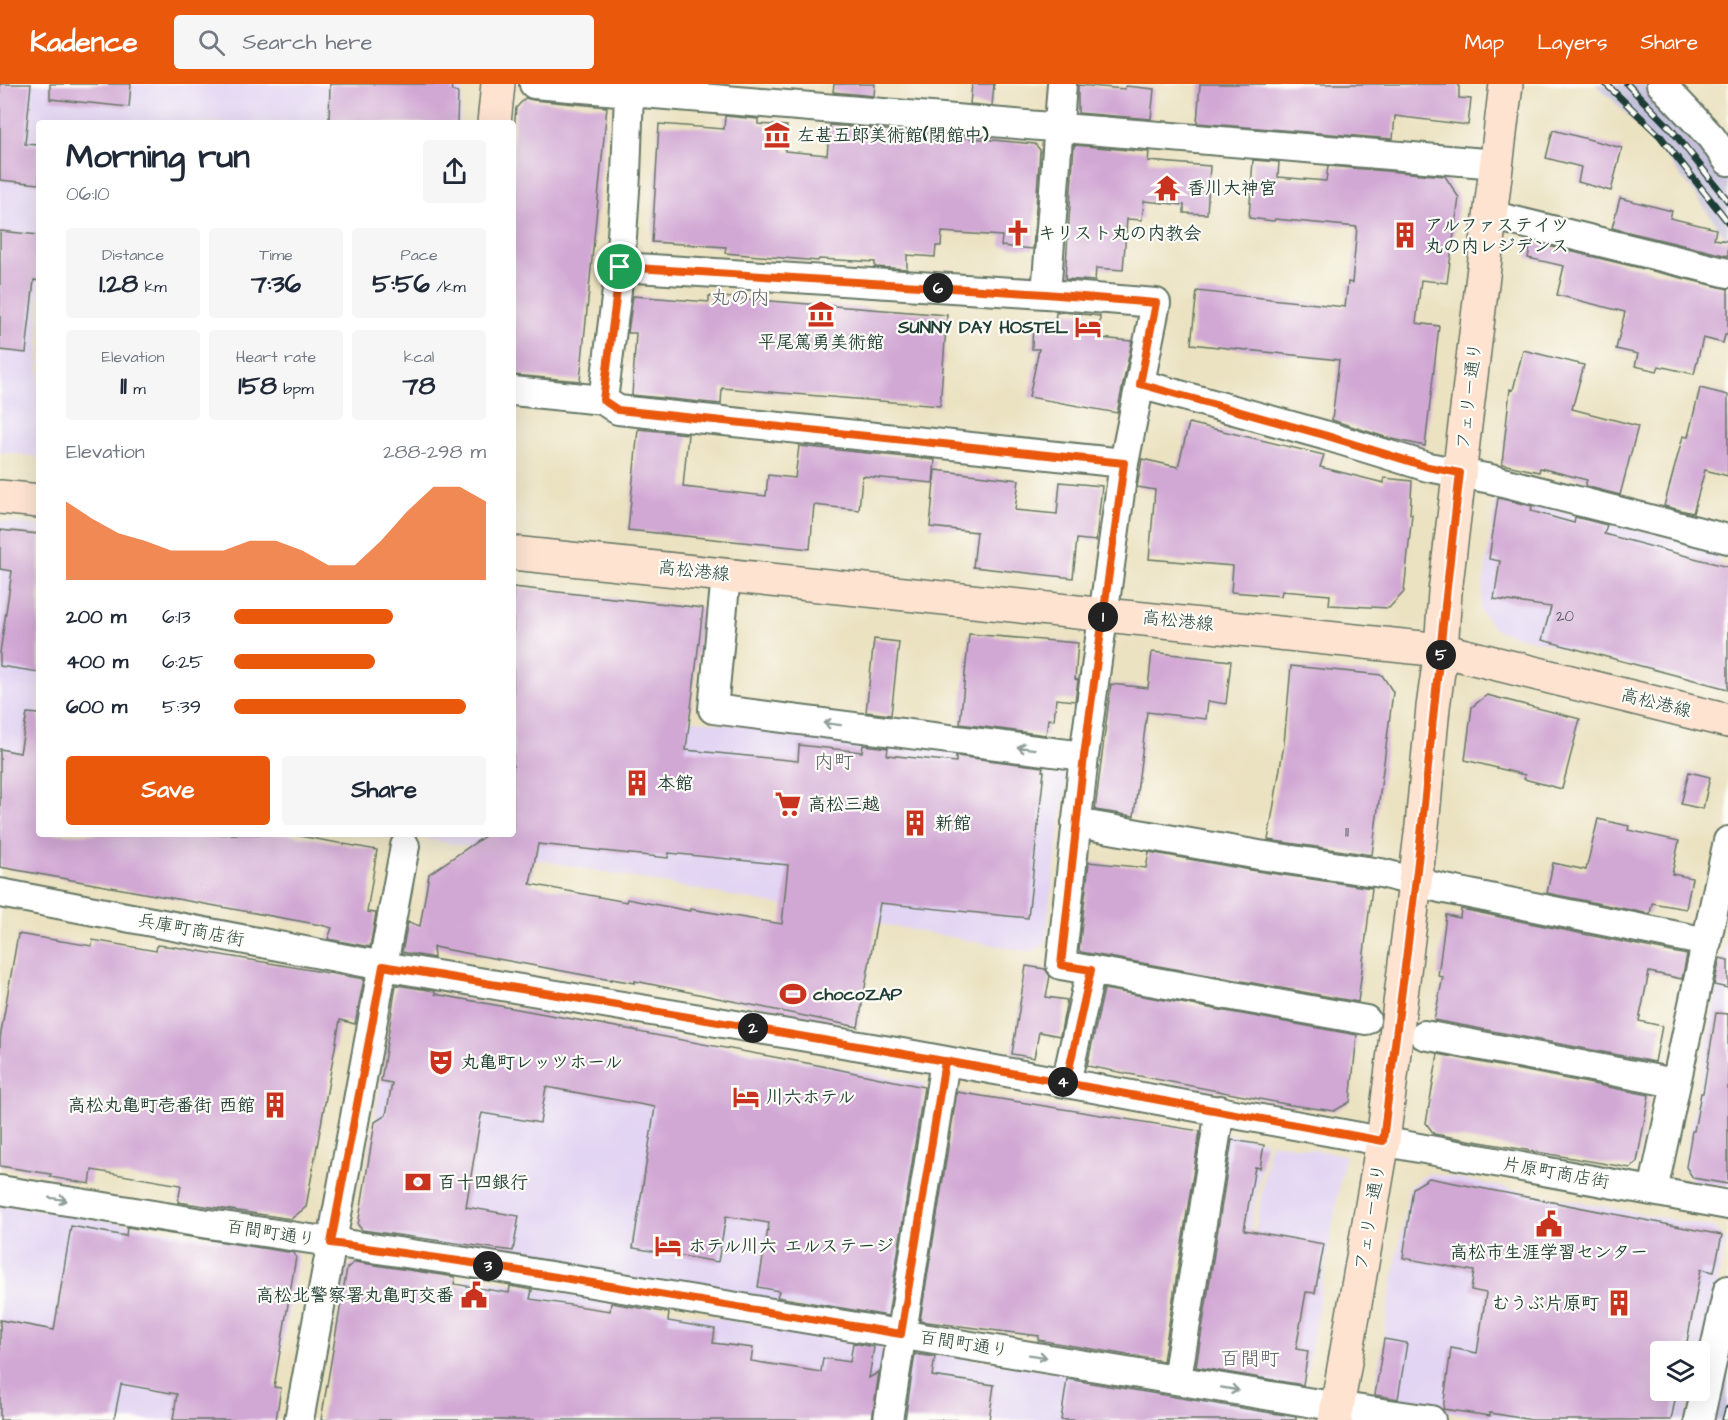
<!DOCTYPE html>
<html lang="en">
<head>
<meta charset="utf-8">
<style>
  body { margin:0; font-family:"Architects Daughter","Klee One",sans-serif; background:#f6f6f7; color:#1f2937; height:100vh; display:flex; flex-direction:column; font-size:22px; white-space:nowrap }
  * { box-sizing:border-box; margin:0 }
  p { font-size:20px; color:#747a83 }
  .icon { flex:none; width:33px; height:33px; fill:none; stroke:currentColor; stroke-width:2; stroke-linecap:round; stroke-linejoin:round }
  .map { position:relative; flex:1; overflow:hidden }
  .drawer { position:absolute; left:36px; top:36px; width:480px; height:717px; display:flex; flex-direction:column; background:#fff; border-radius:6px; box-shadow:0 6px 24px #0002 }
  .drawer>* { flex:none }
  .controls { position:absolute; left:1650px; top:1257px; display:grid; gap:12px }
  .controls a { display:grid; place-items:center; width:60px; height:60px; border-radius:6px; background:#fff; box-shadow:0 6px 24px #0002; font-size:30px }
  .pin { position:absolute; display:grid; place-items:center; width:51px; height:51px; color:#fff; margin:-26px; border:3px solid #fff; border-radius:50%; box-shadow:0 2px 6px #0007 }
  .km { position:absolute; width:30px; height:30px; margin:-15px; border-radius:50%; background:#222; color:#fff; font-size:16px; line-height:30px; text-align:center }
  .round { display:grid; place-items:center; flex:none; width:63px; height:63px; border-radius:6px; background:#f6f6f7 }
  .head { display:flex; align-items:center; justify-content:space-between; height:102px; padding:0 30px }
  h1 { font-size:33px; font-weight:800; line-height:45px }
  .metrics { display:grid; grid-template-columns:repeat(3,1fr); gap:9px; height:102px; padding:6px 30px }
  .metrics div { display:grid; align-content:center; border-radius:6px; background:#f6f6f7; text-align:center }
  .metrics b { font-size:26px; font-weight:800 }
  .metrics small { font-size:16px; font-weight:400 }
  .metrics p { font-size:16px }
  .chart { height:168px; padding:12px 30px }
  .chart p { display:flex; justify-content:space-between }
  .chart svg { width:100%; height:108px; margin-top:6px; fill:#ea580c; opacity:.7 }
  .cta { display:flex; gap:12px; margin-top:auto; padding:12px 30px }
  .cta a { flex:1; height:69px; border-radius:6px; background:#ea580c; color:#fff; font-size:24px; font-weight:800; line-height:69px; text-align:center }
  .cta a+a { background:#f6f6f7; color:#1f2937 }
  ul { padding:0 30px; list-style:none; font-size:20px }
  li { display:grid; grid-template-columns:96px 72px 1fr; align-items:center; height:45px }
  li i { height:15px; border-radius:8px; background:#ea580c }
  header { display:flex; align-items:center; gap:36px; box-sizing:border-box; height:84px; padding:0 30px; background:#ea580c; color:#fff }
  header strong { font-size:28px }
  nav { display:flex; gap:33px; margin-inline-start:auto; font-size:21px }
  .search { width:420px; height:54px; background:#f6f6f7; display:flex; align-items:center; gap:15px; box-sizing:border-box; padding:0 21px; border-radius:6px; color:#747a83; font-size:22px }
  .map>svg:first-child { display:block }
</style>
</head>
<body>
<header>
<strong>Kadence</strong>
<div class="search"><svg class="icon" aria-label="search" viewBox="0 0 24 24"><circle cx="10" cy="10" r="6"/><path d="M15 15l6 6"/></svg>Search here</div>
<nav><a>Map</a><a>Layers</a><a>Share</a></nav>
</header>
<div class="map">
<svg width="1728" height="1336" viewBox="0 0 1728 1336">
  <rect width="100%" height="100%" fill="#fdfcf7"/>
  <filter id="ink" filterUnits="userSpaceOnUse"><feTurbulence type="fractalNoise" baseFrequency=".0167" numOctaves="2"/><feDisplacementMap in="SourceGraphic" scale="12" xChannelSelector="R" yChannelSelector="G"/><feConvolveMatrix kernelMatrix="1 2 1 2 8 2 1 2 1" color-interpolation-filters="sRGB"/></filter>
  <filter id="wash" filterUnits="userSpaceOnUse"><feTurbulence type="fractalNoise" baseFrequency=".008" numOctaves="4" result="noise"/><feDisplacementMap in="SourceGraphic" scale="24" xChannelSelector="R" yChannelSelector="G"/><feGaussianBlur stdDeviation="1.35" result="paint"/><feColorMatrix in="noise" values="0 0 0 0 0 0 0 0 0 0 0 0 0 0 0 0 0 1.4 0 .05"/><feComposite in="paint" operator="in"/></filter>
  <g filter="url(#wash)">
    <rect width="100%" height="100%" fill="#ebe2c1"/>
    <path fill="#e2d4f3" d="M0,0H463L460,39H39V373L0,368Z
      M1496,411L1721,466L1703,530L1728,537V607L1495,546L1480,526Z
      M0,437L39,442V695L0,689Z
      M513,615L1052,678L1067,690L1045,860L1031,868L427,755L428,750H513Z
      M1728,847V1103L1692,1098L1683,1084Z
      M435,910L925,999L892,1240L365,1149L358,1141L381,997Z
      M1221,1049L1266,1057L1247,1164L1238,1171L1201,1165Z
      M1270,1058L1345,1071L1304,1305L1217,1293L1235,1193L1248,1194Z
      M1429,1089L1715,1144L1726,1158L1700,1277V1268H1660V1306L1693,1307L1686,1336H1496L1373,1315L1409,1103Z
      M0,1120L294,1166L298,1173L269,1336H0Z
      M465,1192L878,1261L886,1270L876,1336H652L447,1301Z
      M919,1266L1297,1328L1296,1336H898L908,1272Z"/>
    <path fill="#c5c0da" d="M1595,0H1645L1678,33L1728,96V157L1692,106L1650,54L1611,14Z
      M1728,1262V1336H1712Z"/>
    <g id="blocks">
      <path fill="#d1a8d4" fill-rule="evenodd" d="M0,0H31L25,60L39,61V100L0,96Z
        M50,0H131L129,23L50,15Z
        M330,0H451L452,7L458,9L457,39H329Z
        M834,0H875L874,12L833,8Z
        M972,0H994L992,22L970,20Z
        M1200,0H1459V14L1471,15L1468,41L1395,32L1393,55L1197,39Z
        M1078,1L1125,5L1126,2L1154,5L1151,35L1078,29Z
        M525,14L533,16L607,23L580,297L513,291V56L516,24Z
        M725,32L758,35V40L787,42L785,67L827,71L830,41L1035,60L1040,66L1033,165L1001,162L1002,152L942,148L941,162H936L935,173L907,171V185L875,183V178L819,175L818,177L725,169L726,163L652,158L659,40L724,45Z
        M1553,46L1622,64L1611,107L1578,98L1581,83L1546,74Z
        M1074,61L1149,68L1148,77L1210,82L1207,130L1184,129V121L1144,117L1142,136L1127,135L1123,186L1096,184L1095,197L1065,195Z
        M1253,76L1279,78L1278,93L1326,97L1328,82L1445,92L1459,114L1447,199L1421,196L1416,239L1439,242L1425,362L1388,354L1332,336L1339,276L1191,260L1197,207L1345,223L1348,198L1352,199L1357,143L1275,135L1274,137L1249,134Z
        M1620,114L1672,127L1670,134L1716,145L1714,155L1728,157V172L1612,144Z
        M0,147L39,151V197L34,196L26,269L0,266Z
        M1531,158L1728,205V251H1725L1723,259L1703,254L1694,290L1659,282L1657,287L1635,282L1638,270L1616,265L1625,228L1557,211L1564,182L1528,174Z
        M633,212L709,218V212L947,231L940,322L722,304L721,320L632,311L636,249H628Z
        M1063,228L1100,232L1099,254L1132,257L1117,329L1029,313L1039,265H1032L1033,237L1055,238L1056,229Z
        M1523,266L1584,281L1572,325L1638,342L1620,411L1585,402L1587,396L1540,384L1539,388L1502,380L1510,305L1513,306Z
        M1700,304L1728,311V392L1705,386L1693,429L1664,422L1683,352L1688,353Z
        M1189,339L1324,371L1320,383L1384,399V394L1412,397L1410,430H1412L1404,508L1389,524L1329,521L1330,511L1282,507L1281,512L1231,508L1233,482L1149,475L1155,406L1137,403L1142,375L1178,383Z
        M638,345L688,350L683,403L766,412L768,391L795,394L799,362L935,376L933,399L862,392L859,426L814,421L810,465L628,446Z
        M935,386L1019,396L1015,426L1057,430L1060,398L1102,402L1096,457L1077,455L1073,494L973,483L977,448L930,443Z
        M1498,414L1532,422L1531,427L1574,439L1575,433L1607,441L1604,450L1728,483V605L1542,556L1551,523L1494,515L1500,477L1489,475Z
        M0,446L39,450V588L0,582V569L12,487L0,485Z
        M513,503L703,524L686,666L798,677L799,661L862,668L863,661L888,664L887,671L956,678V672L1043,683L1042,687H1044L1028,834L880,819L858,943L635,897V899L611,895V896L433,863L434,874L402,868L408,838L420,842L429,790L488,750H513ZM538,760L668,774L669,769L788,781L782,840L690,825V827L627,815L626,818L530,800Z
        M969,550L1078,559L1075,595L1078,596L1075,617L1056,615L1054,636L1048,635L1046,651L960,640Z
        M874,555L899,558L891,631L866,628Z
        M1152,568L1231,577L1226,620L1208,617L1206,635L1147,628L1134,732L1095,726L1111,600L1148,604Z
        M1291,582L1382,591L1393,608L1372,771L1268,756L1284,660Z
        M1487,611L1580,635L1562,705L1524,695L1525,691L1465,676L1472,623Z
        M27,629L39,630V750H289L377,766L367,828L376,829L370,863L328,855L332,844L321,841L0,783V665L20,669Z
        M1689,688L1710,693L1703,725L1681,720Z
        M1598,735L1629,742L1628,746L1679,757L1672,790L1692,794L1686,825L1652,819L1650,830L1547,809L1553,779L1586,786Z
        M1149,768L1256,787L1372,804L1358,918L1081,868L1079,866L1089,778L1146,784Z
        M1461,825L1687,871L1682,895L1649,888L1639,937L1662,942L1655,978L1434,936L1443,893L1438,892L1446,831L1460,834Z
        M18,850L92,862L93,856L156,867L157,861L175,863L364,895L355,940L340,936L306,1123L291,1135L178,1118L181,1101L92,1086L90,1100L50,1093L51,1090L0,1082V954Z
        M1720,874L1728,876V904L1714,901Z
        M1026,882L1045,885L1050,892L1046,913L1067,916L1060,952L1039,948L1034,974L1012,970Z
        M396,901L435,907V910L638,947V948L812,980L924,1003L888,1232L777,1213L779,1207L758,1203L769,1139L726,1132L718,1178L633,1164L655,1023L546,1003L540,1039L482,1029L480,1037L466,1123L519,1132L513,1167L362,1146L358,1141L375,1038L386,1031L392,999L381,997Z
        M1104,905L1357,951L1350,1018L1334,1027L1291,1021L1087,982Z
        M1716,929L1728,930V1100L1693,1094L1686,1083L1692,1047H1694L1701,1009H1703Z
        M1438,970L1649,1011L1637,1078L1630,1084L1434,1050L1426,1039Z
        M957,1008L1200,1047L1163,1277L1038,1256L1039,1252L920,1237Z
        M1232,1056L1264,1061L1260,1084L1255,1083L1244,1146L1324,1160L1315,1209L1306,1208L1296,1265L1308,1267L1303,1301L1196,1283Z
        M1429,1094L1722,1151L1714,1188L1701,1185L1685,1268H1660V1306H1677L1671,1336H1532L1490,1329V1332L1443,1325L1451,1264L1477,1269L1486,1209L1471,1206L1474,1187L1403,1174L1413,1104Z
        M71,1142L126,1152L127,1143L294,1169L296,1173L274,1303L281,1304L276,1336H173L177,1310L121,1300L114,1336H0V1236L54,1246Z
        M355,1178L455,1193L454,1200L509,1209L510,1202L532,1206L530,1215L610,1227L611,1219L669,1229L668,1237L715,1245L713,1259L753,1264L751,1277L821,1288L823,1274L850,1278L853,1259L874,1263L869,1294L879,1288L872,1336H321L347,1184Z
        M1384,1255L1407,1259L1398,1315L1375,1311Z
        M915,1270L935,1273L932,1292L994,1301L989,1336H905Z
        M1067,1295L1296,1333V1336H1061Z"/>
    </g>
  </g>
  <g filter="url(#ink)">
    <use href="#blocks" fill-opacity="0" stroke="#667765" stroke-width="1.5"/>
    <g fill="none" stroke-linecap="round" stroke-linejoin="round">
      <g stroke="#667765" stroke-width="32">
        <path id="street" d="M534,0L1497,80
          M1661,0L1711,53L1728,77
          M1490,131L1728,189
          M620,183L1046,210L1156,219L1124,379L1084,672L1061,881L1366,936
          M1046,210L1062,0
          M1140,300L1324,351L1428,383L1491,395L1728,455
          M513,307L603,316L620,183L626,91L629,8
          M603,316L618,326L1124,379
          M726,491L713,625L1084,672
          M1076,739L1259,771L1381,789L1440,804L1707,858
          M0,809L383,882L914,971L1728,1121
          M1424,951L1675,999
          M1066,999L1091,886
          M0,1106L202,1139L466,1178L1307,1318L1431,1336
          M1653,1107L1728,757
          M1177,1295L1220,1026
          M299,1336L405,762
          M888,1336L945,977
          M1699,1336L1728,1206"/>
      </g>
      <g stroke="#667765" stroke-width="36">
        <path id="secondary" d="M494,39L498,0
          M0,413L39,417
          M513,469L1441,566L1728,637
          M1335,1336L1383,1057L1422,742L1433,623L1441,566L1445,508L1506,0"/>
      </g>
      <use href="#street" stroke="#fff" stroke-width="28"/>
      <use href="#secondary" stroke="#fee3d1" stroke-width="33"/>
      <g stroke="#1f3d34" stroke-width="7">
        <path id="rail" d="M1606,0L1660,52L1728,138
          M1627,0L1671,45L1728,117
          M1725,1336L1728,1325"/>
      </g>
      <use href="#rail" stroke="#fdfcf7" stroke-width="4.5" stroke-dasharray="14" stroke-linecap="butt"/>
    </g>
    <defs><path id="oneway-shaft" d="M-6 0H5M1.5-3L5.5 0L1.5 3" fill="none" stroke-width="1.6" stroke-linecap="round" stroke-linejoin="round" transform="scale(1.5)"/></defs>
    <g stroke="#8f9e9a">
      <use href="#oneway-shaft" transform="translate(832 640) rotate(-173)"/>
      <use href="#oneway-shaft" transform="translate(1026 664) rotate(-173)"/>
      <use href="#oneway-shaft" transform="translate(58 1115) rotate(9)"/>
      <use href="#oneway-shaft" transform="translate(1038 1272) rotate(9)"/>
      <use href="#oneway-shaft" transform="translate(1230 1305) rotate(10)"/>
    </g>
  </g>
  <g fill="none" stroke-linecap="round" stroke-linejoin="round" filter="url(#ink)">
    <g stroke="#fff" stroke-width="12">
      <path id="route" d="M620,183L603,316L618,326L1124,379L1084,672L1061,881L1091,886L1066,999C839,957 611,920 383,882L331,1159L466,1178L901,1250L945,977L1383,1057C1395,952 1411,847 1422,741C1434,624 1446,506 1460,389L1428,383L1324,351L1140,300L1156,219L1046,210L620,183"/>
    </g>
    <use href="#route" stroke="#ea580c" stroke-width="8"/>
  </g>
  <defs>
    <g id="museum-bare" transform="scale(2.07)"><path d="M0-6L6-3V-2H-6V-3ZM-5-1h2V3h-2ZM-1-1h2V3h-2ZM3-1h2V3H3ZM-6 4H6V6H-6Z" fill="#c8321e" stroke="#fdfcf7" stroke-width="2.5" paint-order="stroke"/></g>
    <g id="temple-bare" transform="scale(2.07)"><path d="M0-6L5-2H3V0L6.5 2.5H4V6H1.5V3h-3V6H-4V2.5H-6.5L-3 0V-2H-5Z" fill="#c8321e" stroke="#fdfcf7" stroke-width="2.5" paint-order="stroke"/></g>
    <g id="church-bare" transform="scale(2.07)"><path d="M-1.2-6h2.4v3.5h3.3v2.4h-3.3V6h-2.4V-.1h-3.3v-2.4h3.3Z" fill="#c8321e" stroke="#fdfcf7" stroke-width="2.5" paint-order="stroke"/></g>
    <g id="building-bare" transform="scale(2.07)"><path d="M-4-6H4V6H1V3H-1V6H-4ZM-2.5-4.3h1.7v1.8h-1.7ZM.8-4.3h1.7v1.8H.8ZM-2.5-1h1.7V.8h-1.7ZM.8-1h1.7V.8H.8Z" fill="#c8321e" stroke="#fdfcf7" stroke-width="2.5" paint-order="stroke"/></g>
    <g id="hotel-bare" transform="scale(2.07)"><path d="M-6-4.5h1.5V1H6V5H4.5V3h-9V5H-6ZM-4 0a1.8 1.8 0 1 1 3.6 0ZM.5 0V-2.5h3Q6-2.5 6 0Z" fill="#c8321e" stroke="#fdfcf7" stroke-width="2.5" paint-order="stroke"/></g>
    <g id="supermarket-bare" transform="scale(2.07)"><path d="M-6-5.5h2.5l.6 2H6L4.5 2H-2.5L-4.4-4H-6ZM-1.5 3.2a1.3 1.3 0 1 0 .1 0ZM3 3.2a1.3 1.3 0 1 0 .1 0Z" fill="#c8321e" stroke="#fdfcf7" stroke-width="2.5" paint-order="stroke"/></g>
    <g id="stadium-bare" transform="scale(2.07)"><path d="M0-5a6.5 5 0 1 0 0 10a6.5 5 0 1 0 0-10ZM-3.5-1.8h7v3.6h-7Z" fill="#c8321e" stroke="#fdfcf7" stroke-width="2.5" paint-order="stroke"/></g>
    <g id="theatre-bare" transform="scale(2.07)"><path d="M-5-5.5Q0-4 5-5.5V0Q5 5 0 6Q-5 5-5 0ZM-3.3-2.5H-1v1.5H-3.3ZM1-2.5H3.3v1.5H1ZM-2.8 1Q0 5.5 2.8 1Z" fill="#c8321e" stroke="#fdfcf7" stroke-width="2.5" paint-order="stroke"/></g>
    <g id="bank-bare" transform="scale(2.07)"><path d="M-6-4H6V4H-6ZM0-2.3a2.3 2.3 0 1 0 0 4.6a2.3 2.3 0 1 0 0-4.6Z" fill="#c8321e" stroke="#fdfcf7" stroke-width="2.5" paint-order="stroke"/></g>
    <g id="civic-bare" transform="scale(2.07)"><path d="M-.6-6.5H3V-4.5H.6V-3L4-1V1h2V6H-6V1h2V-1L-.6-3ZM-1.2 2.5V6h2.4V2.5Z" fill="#c8321e" stroke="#fdfcf7" stroke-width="2.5" paint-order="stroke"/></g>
  </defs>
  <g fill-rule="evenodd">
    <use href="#museum-bare" x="777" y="51"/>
    <use href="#temple-bare" x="1167" y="104"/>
    <use href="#church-bare" x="1018" y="149"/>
    <use href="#building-bare" x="1405" y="151"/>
    <use href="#museum-bare" x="821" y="230"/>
    <use href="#hotel-bare" x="1088" y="243"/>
    <use href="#building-bare" x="637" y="699"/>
    <use href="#supermarket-bare" x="788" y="720"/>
    <use href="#building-bare" x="915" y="739"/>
    <use href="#stadium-bare" x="793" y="910"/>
    <use href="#theatre-bare" x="441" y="978"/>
    <use href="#hotel-bare" x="746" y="1013"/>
    <use href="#building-bare" x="275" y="1021"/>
    <use href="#bank-bare" x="418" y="1098"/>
    <use href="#civic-bare" x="1549" y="1140"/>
    <use href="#hotel-bare" x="668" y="1162"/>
    <use href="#civic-bare" x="474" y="1211"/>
    <use href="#building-bare" x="1619" y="1219"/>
  </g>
  <g text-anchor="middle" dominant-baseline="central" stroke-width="4.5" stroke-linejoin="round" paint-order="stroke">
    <g font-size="15" fill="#4c585c">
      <text x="1565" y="532">20</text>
      <text x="1347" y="748">11</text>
    </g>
    <g font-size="18" font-weight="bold" fill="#1f3d34" stroke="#fdfcf7" text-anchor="start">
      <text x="797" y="51">左甚五郎美術館(閉館中)</text>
      <text x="1187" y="104">香川大神宮</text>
      <text x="1425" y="141">アルファステイツ<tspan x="1425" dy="21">丸の内レジデンス</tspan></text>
      <text x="1038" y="149">キリスト丸の内教会</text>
      <text x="1068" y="243" text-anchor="end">SUNNY DAY HOSTEL</text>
      <text x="821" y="258" text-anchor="middle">平尾篤勇美術館</text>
      <text x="657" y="699">本館</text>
      <text x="808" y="720">高松三越</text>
      <text x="935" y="739">新館</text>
      <text x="813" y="910">chocoZAP</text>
      <text x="461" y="978">丸亀町レッツホール</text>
      <text x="766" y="1013">川六ホテル</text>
      <text x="255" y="1021" text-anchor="end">高松丸亀町壱番街 西館</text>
      <text x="438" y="1098">百十四銀行</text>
      <text x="688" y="1162">ホテル川六 エルステージ</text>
      <text x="1549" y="1168" text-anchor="middle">高松市生涯学習センター</text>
      <text x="454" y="1211" text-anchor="end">高松北警察署丸亀町交番</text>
      <text x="1599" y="1219" text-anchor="end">むうぶ片原町</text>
    </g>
    <g font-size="18" fill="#1f3d34" stroke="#fdfcf7">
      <text transform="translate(1469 312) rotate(-83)">フェリー通り</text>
      <text transform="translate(694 487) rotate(6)">高松港線</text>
      <text transform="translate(1178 537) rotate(6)">高松港線</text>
      <text transform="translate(1656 619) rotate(14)">高松港線</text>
      <text transform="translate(191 846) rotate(11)">兵庫町商店街</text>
      <text transform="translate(1556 1089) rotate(10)">片原町商店街</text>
      <text transform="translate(1370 1133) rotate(-80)">フェリー通り</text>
      <text transform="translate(271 1149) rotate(9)">百間町通り</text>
      <text transform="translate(964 1260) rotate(9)">百間町通り</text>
    </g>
    <g font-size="20" fill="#5d626c" stroke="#fdfcf7">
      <text x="740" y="214">丸の内</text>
      <text x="834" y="678">内町</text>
      <text x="1250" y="1275">百間町</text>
    </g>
  </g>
</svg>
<div class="controls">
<a><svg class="icon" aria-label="layers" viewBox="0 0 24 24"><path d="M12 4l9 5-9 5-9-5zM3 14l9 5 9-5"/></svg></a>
</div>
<div class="pin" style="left:620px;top:183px;background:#1e9e55"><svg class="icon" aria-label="arrive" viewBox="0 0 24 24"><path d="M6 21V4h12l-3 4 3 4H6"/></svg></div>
<b class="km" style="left:1103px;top:533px">1</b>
<b class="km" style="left:753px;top:944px">2</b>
<b class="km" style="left:488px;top:1182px">3</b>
<b class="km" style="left:1063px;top:998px">4</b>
<b class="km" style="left:1441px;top:571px">5</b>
<b class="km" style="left:938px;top:204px">6</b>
<section class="drawer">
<div class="head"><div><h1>Morning run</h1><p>06:10</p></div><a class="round"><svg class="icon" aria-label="share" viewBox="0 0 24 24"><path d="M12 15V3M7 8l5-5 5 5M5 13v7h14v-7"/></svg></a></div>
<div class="metrics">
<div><p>Distance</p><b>1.28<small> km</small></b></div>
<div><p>Time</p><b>7:36</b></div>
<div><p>Pace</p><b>5:56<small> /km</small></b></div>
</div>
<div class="metrics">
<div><p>Elevation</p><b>11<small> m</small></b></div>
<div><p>Heart rate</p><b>158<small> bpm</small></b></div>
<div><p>kcal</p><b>78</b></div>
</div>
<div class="chart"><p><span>Elevation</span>288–298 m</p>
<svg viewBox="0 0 160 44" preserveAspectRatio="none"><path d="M0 44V12L10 19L20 25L30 28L40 32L50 32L60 32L70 28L80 28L90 32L100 38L110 38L120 28L130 16L140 6L150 6L160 12V44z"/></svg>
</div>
<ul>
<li><b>200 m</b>6:13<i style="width:63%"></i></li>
<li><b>400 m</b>6:25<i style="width:56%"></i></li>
<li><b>600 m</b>5:39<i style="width:92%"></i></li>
</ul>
<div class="cta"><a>Save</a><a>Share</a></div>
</section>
</div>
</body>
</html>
